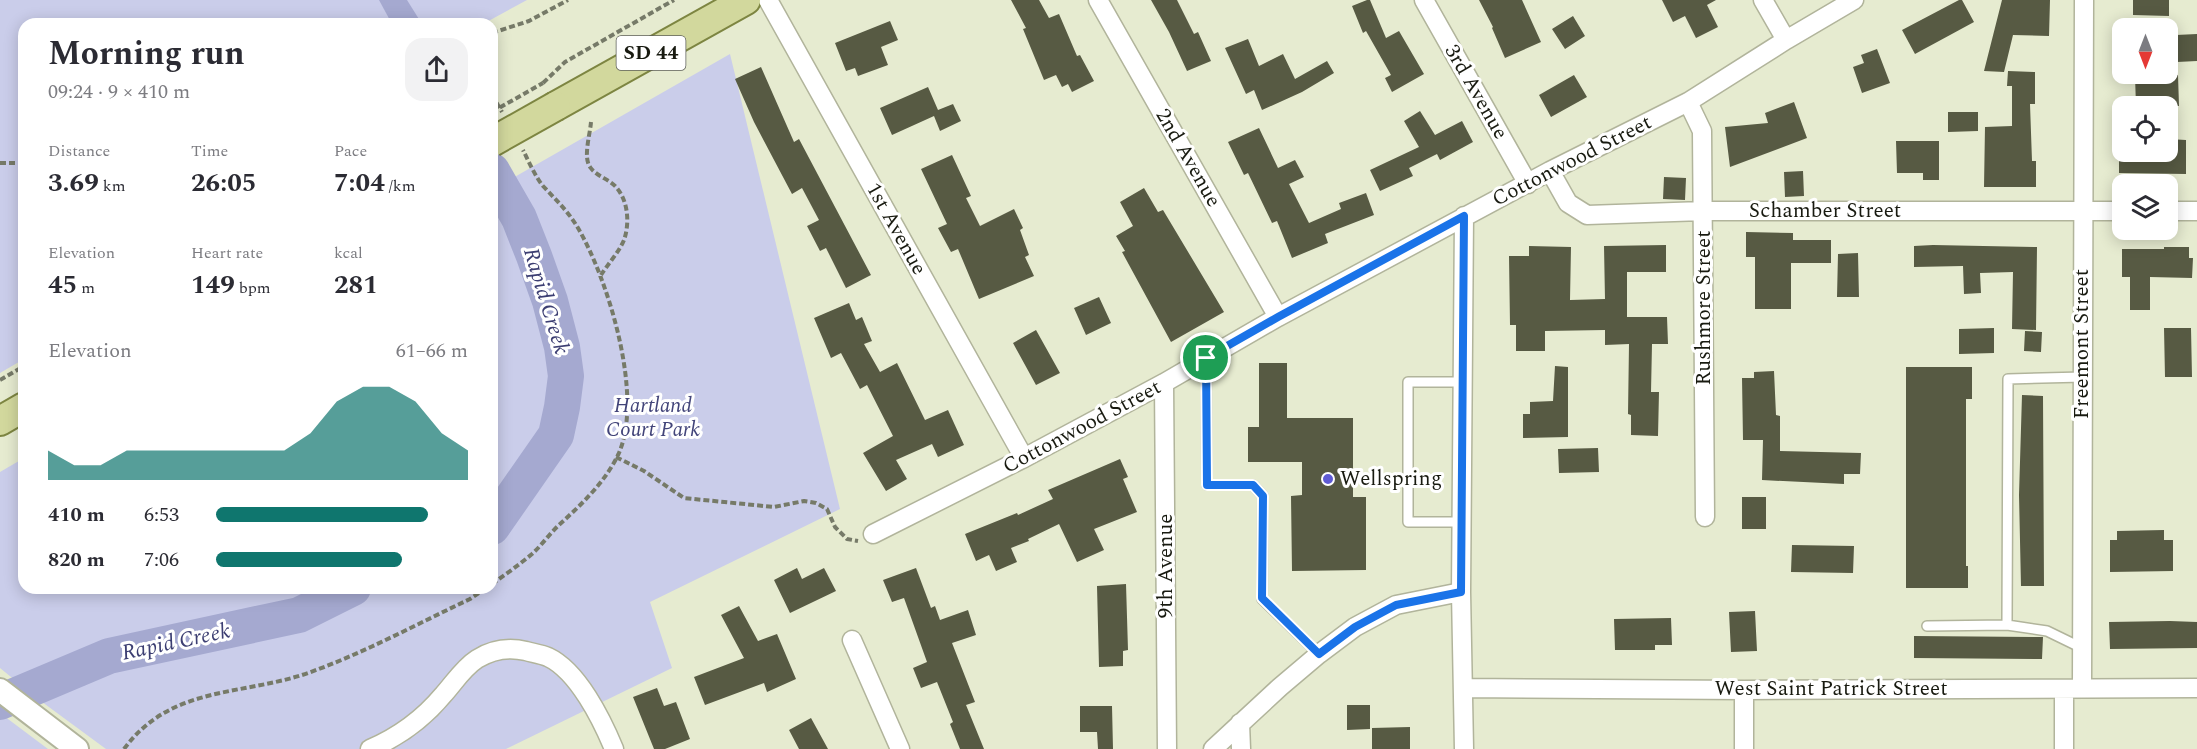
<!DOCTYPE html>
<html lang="en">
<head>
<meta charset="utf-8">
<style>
  body { margin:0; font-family:Spectral,serif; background:#f2f2f3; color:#2b2b33; height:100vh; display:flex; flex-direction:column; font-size:22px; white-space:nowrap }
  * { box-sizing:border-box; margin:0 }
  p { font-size:20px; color:#7c7c81 }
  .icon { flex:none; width:33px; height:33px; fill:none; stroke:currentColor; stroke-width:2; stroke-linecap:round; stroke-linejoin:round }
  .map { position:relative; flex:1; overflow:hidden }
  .side { position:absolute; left:18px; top:18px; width:480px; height:576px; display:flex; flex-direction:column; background:#fff; border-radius:18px; box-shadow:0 3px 15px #0003 }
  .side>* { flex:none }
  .needle { width:39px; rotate:180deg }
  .tools { position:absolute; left:2112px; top:18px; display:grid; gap:12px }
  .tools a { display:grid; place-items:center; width:66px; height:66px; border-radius:12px; background:#fff; box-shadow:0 3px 15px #0003; font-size:30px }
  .pin { position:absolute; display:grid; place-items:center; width:51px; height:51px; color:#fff; margin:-26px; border:3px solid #fff; border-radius:50%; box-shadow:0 2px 6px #0007 }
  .round { display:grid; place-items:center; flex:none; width:63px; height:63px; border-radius:18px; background:#f2f2f3 }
  .overview { display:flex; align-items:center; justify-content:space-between; height:102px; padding:0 30px }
  h1 { font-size:33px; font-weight:700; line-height:45px }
  .metrics { display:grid; grid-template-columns:repeat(3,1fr); gap:9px; height:102px; padding:6px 30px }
  .metrics div { display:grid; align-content:center }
  .metrics b { font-size:26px; font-weight:700 }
  .metrics small { font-size:16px; font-weight:400 }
  .metrics p { font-size:16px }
  .chart { height:168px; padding:12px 30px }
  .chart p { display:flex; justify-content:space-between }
  .chart svg { width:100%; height:108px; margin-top:6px; fill:#0f766e; opacity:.7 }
  ul { padding:0 30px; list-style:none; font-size:20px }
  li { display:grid; grid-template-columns:96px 72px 1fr; align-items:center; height:45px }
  li i { height:15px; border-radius:8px; background:#0f766e }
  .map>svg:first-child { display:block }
</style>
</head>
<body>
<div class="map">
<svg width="2197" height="749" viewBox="0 0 2197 749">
  <rect width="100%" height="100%" fill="#e6ebd0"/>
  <path fill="#cacdea" d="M0,0H527L483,24H24V359L0,373Z
    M730,54L840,509L650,602L672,668L506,749H106L38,699L0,668V472L24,458V588H492V190Z
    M0,713L48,749H0Z"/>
  <path fill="#a5a9d0" d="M379,0H407L422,24H392Z"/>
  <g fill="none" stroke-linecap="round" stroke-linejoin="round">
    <path stroke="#a5a9d0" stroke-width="36" d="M492,171L519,218L534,256L550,301L562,347L566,376L562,407L556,435L492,527
      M0,702L109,656L299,615L353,588"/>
  </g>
  <path fill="#575a43" d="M1011,0H1039L1049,18L1059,14L1077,56L1080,55L1094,81L1072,92L1068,84L1062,87L1056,75L1044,80L1023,29L1026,28Z
    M1151,0H1177L1194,34L1198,32L1211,61L1187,71L1169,32Z
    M1367,0H1370L1386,38L1399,31L1424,74L1392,92L1385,78L1391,75L1366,31L1363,33L1352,6Z
    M1479,0H1522L1541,42L1505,58L1492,28L1493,27Z
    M1662,0H1716L1707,5L1718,27L1696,38L1685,16L1673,22Z
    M1959,0H1962L1974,22L1915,54L1902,30Z
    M2002,0H2050L2049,36L2013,35L2004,72L1984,71Z
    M2133,0H2169V16L2133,15Z
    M1573,16L1585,36L1565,49L1552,29Z
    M890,21L898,40L881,47L888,65L858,76L855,68L846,71L835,43Z
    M2197,34V61L2177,62L2176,35Z
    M1248,39L1259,66L1283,54L1295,79L1327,61L1334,73L1302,92L1262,110L1254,90L1246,94L1225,48Z
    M1877,49L1890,83L1862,93L1853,67L1864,63L1861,55Z
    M761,67L794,142L799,139L871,275L846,288L826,248L820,251L807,226L819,220L802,188L792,194L754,122L735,79Z
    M2008,71L2035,72V104H2030L2032,161H2036V187H1984L1985,127L2012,126V86H2007Z
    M1574,75L1587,97L1551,117L1539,95Z
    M2178,75L2179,106H2136L2135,76Z
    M928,87L938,110L953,104L961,121L940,131L934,116L892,135L880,108Z
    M1794,102L1807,138L1730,167L1725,127L1768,123L1765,113Z
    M1420,111L1435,135L1462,121L1473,142L1440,160L1437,154L1409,168L1413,176L1380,191L1370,170L1419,147L1404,121Z
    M1948,112H1978V131L1948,132Z
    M1259,128L1278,168L1295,160L1304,177L1289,184L1309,223L1341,209L1339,203L1366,193L1374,215L1325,234L1328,243L1292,258L1277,221L1272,223L1248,173L1244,175L1228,142Z
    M2168,139L2186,140V174L2119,173V152H2168Z
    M1896,141H1939V180H1923V173H1897Z
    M952,155L971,196L966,198L980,226L1014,209L1023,228L1020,230L1029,255L1025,257L1034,276L979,299L958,249L951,252L938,228L947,224L921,169Z
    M1803,171L1804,196L1785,197L1784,172Z
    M1664,177L1686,178L1685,200L1663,199Z
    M1144,188L1158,212L1163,210L1224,312L1171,342L1122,252L1125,251L1116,236L1133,226L1120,202Z
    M1746,232L1793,233V240H1831V263H1791V309H1755V257H1746Z
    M1666,245V272H1627V317H1667L1668,344H1652L1651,392H1659L1658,436L1631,435V415L1628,414L1629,344L1605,345V330L1545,331V351H1516V325H1510L1509,256H1529V246L1571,247L1570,300L1605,299L1604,246Z
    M1933,245L2037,247L2036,330L2012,329L2013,272L1980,273L1981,293L1964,294L1963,266L1914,267V246Z
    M2164,247H2189V258H2193L2192,278L2150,277V310H2130V277H2122V249H2164Z
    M1858,253L1859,297H1837L1838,254Z
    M1099,297L1111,323L1086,335L1074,308Z
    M849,303L856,320L862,317L872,341L864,344L880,372L897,363L925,420L948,410L964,445L938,457L932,444L896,460L907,479L886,491L863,453L893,436L867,385L860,389L841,353L831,358L814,318Z
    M1994,328V353L1959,354V329Z
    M2164,328H2191L2192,377H2165Z
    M1036,330L1060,373L1036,385L1013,343Z
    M2025,331L2042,332L2041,352L2024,351Z
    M1259,363H1287V418H1353V497H1366V570L1292,571L1291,496L1302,495V462H1248V427H1259Z
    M1555,366L1568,367V437L1523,438V414H1530V402L1553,401Z
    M1906,367H1972V399H1966V566H1968V588H1906Z
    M1774,371L1776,415L1780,416V451L1861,453L1860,474H1844V484L1762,480L1763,440H1743L1742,378H1754V372Z
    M2022,395L2043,396L2044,586H2021L2019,495Z
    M1598,448L1599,472L1559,473L1558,449Z
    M1120,459L1128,477L1123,479L1137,512L1094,529L1104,550L1077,562L1059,524L1028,539L1029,541L1011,548L1017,562L996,571L989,555L976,561L965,534L1017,513L1018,515L1053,499L1048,490Z
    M1742,497H1766V529H1742Z
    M2164,530V540H2173V571L2110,572V540H2117V531Z
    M1792,545L1854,546L1853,573L1791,572Z
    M797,568L802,579L824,568L836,591L790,613L774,580Z
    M916,568L931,608L935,606L940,620L968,610L976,635L952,643L975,702L966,705L984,749H960L950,724L953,722L937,682L921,688L913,668L927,662L904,598L892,602L883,580Z
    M1126,584L1128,650L1123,651V666L1099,667L1097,586Z
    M739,606L758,641L777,634L796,679L767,692L764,683L705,705L694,677L744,658L721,615Z
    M1755,611L1757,651L1731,652L1729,612Z
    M1671,618L1672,645H1655V650H1615L1614,619Z
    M2170,621L2197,622V648L2110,649L2109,622Z
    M1914,636L2043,637L2042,659L1914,658Z
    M657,688L664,706L676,702L690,739L665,749H654L633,697Z
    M1347,705H1370V729L1347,730Z
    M1080,706H1112L1113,749H1098L1097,732H1080Z
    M811,718L828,749H799L789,730Z
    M1410,727V749H1372V728Z"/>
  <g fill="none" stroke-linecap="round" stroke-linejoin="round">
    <g stroke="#b1b49b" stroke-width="12">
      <path id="service" d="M1206,359L1207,485H1253L1263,496L1262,599L1319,654
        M1462,522H1408V382H1463
        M1927,626L2007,625
        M2082,648L2047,631L2007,625L2008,379L2083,377"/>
    </g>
    <g stroke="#b1b49b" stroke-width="21">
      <path id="minor" d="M768,0L1024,458
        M1098,0L1278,317
        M1424,0L1528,184
        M1763,0L1786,40
        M1688,102L1702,131L1705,517
        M1550,171L1568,203L1587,215L1703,211H2122
        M2168,211H2197
        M1464,216L1461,592L1464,749
        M1164,383L1167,749
        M873,534L1024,458L1164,383L1278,317L1550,171L1688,102L1786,40L1854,0
        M852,640L900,749
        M1464,688L1744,690L2197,688
        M2082,688L2084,0
        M1240,723L1241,749
        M370,749C398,737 423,719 443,695C454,683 463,668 477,659C493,649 509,647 526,651C533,653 541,654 548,657C578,671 602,720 614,749
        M1213,749L1280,687L1319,654L1355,627L1396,605L1461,592
        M1744,749V690
        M2064,749V689"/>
    </g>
    <g stroke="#b1b49b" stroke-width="26">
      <path id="tertiary" d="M0,690L77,749"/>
    </g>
    <g stroke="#7d8541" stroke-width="32">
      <path id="primary" d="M556,106L746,0
        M0,421L24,407"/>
    </g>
    <path stroke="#767a68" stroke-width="4" stroke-dasharray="6 3" stroke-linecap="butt" d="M492,33L529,21L568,0
      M543,83L565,62L674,0
      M492,95L502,112
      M591,122C590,135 583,157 590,167C596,176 609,179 616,187C628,200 630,223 624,240C619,252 608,264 601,275
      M0,163H24
      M0,380L24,366
      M616,457L644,471L684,498L774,507L804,501L816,503L827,509L835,527L847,539L858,541
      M492,584C505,575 520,564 532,554C542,545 550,533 560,524C582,504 605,482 618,455C645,398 608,279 578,228C568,211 556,200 543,186C535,176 529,162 523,150
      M124,749C171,685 242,696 308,673C364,653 417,624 470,599L486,588"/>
    <use href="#service" stroke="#fff" stroke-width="9"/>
    <use href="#minor" stroke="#fff" stroke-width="18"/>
    <use href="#tertiary" stroke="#fff" stroke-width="22"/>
    <use href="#primary" stroke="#d2d89d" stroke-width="28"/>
    <g stroke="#7d8541" stroke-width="32" stroke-linecap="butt">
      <path id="primary-bridge" d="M492,142L556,106"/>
    </g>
    <path stroke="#767a68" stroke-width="4" stroke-dasharray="6 3" stroke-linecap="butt" d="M492,112L543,83"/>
    <use href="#primary-bridge" stroke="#d2d89d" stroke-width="28"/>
  </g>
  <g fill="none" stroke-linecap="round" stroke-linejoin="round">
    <g stroke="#fff" stroke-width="12">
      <path id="route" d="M1464,216L1461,592L1396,605L1355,627L1319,654L1262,598L1263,496L1253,485H1207L1206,358L1278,317Z"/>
    </g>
    <use href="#route" stroke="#1a73e8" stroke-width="8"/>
  </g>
  <circle fill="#5f5bd4" stroke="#fff" stroke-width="2" cx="1328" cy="479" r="6"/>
  <g text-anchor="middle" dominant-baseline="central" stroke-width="6" stroke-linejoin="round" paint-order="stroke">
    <rect fill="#fff" stroke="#5d5f58" stroke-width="1.5" x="616.5" y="36" width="69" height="34" rx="4.5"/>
    <g font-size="20" font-weight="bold" fill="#181a10">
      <text x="651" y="53">SD 44</text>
    </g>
    <g font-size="21" fill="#181a10" stroke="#fff">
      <text transform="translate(1476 92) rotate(60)">3rd Avenue</text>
      <text transform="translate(1188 158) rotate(60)">2nd Avenue</text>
      <text transform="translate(1572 161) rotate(-27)">Cottonwood Street</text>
      <text x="1825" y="211">Schamber Street</text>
      <text transform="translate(896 229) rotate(61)">1st Avenue</text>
      <text transform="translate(1704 308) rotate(-90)">Rushmore Street</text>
      <text transform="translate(2082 344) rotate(-90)">Freemont Street</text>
      <text transform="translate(1082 427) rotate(-28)">Cottonwood Street</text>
      <text transform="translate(1166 566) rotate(-90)">9th Avenue</text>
      <text x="1831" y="689">West Saint Patrick Street</text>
    </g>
    <g font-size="21" font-style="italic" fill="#424479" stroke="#fff">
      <text x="653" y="406">Hartland<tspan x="653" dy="24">Court Park</tspan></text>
    </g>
    <g font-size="21" fill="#181a10" stroke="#fff" text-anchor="start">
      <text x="1340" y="479">Wellspring</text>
    </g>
    <g font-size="22" font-style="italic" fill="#3c3e72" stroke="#fff">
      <text transform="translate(546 301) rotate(73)">Rapid Creek</text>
      <text transform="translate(176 642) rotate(-12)">Rapid Creek</text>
    </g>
  </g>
</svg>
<div class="tools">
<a><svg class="needle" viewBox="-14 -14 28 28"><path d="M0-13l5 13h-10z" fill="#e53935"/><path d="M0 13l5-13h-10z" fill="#7c7c81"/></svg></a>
<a><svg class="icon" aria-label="locate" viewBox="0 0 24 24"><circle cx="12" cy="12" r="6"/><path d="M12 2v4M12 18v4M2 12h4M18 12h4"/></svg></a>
<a><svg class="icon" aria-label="layers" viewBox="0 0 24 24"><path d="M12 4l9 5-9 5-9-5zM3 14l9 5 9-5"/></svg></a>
</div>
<div class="pin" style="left:1206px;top:358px;background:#1e9e55"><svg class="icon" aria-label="arrive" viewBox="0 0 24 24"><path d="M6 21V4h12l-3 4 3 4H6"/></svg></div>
<section class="side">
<div class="overview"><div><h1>Morning run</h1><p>09:24 · 9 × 410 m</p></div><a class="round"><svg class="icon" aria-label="share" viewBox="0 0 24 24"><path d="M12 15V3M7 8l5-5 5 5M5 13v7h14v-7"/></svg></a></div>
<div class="metrics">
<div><p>Distance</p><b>3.69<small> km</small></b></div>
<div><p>Time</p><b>26:05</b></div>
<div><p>Pace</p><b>7:04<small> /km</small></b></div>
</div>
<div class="metrics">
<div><p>Elevation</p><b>45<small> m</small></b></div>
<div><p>Heart rate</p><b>149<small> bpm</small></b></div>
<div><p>kcal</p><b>281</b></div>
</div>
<div class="chart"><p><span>Elevation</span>61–66 m</p>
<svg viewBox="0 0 160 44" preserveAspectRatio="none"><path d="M0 44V32L10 38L20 38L30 32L40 32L50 32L60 32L70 32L80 32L90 32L100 25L110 12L120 6L130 6L140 12L150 25L160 32V44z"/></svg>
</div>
<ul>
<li><b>410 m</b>6:53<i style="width:84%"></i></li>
<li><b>820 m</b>7:06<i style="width:74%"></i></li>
</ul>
</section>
</div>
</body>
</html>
